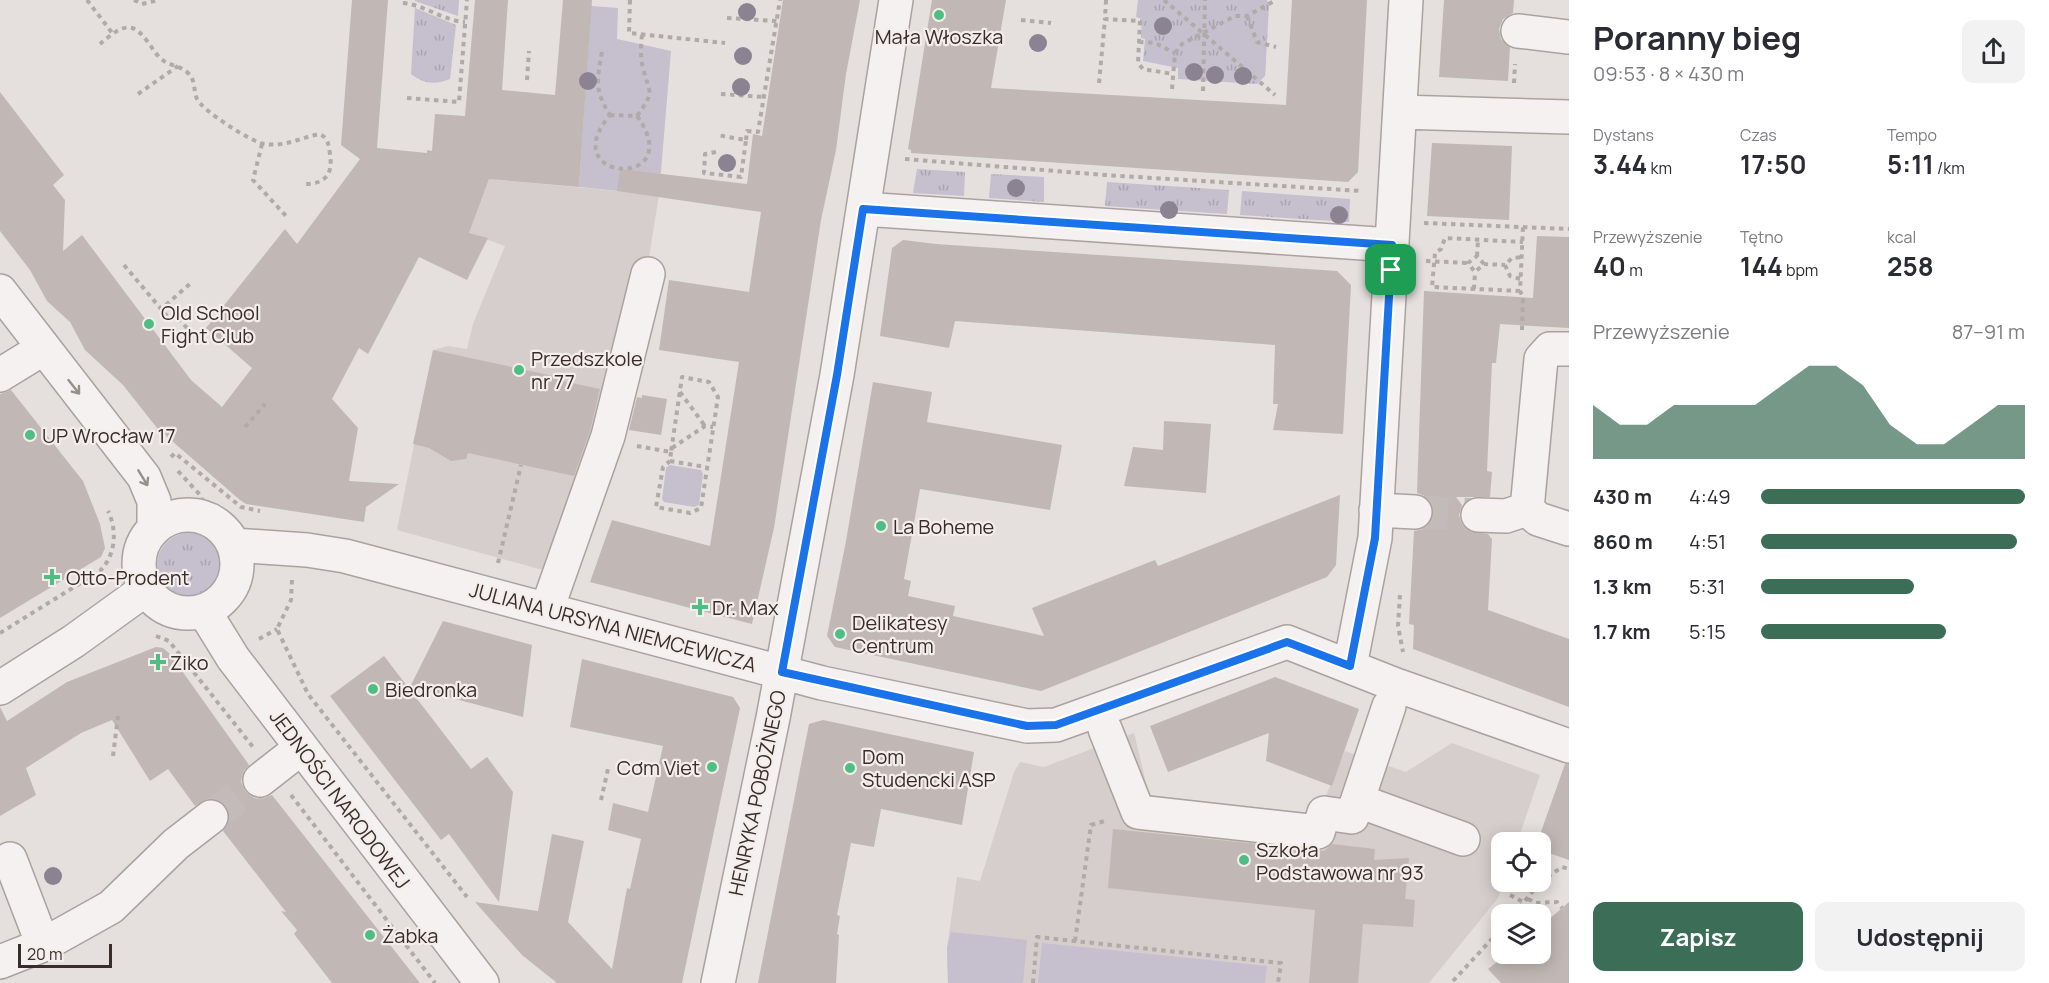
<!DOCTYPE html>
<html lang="pl">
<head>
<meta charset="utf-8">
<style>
  body { margin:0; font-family:Manrope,sans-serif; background:#f2f2f3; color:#2b2b33; height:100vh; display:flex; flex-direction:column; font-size:22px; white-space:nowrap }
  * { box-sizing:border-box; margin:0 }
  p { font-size:20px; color:#7c7c81 }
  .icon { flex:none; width:33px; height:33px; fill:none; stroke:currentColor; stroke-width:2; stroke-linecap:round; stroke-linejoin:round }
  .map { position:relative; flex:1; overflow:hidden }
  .sheet { display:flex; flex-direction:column; background:#fff; width:480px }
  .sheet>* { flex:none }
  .tools { position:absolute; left:1491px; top:832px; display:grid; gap:12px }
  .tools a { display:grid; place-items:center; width:60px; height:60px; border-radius:12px; background:#fff; box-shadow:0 3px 15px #0003; font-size:30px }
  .scale { position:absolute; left:18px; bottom:15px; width:94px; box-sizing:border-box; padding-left:6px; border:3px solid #3a2d29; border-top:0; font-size:16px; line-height:21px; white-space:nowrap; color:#3a2d29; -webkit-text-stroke:4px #f3eeec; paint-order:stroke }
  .pin { position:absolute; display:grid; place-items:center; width:51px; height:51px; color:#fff; margin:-26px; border-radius:12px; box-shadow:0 3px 9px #0006 }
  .round { display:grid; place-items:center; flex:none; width:63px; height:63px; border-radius:12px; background:#f2f2f3 }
  .headline { display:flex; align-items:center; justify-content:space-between; height:102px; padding:0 24px }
  h1 { font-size:33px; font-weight:700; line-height:45px }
  .metrics { display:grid; grid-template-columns:repeat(3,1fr); gap:9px; height:102px; padding:6px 24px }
  .metrics div { display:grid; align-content:center }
  .metrics b { font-size:26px; font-weight:700 }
  .metrics small { font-size:16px; font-weight:400 }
  .metrics p { font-size:16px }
  .chart { height:168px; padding:12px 24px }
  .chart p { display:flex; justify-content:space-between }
  .chart svg { width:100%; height:108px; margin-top:6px; fill:#3b6d57; opacity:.7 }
  .action { display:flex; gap:12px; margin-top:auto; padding:12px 24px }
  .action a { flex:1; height:69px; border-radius:12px; background:#3b6d57; color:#fff; font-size:24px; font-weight:700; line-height:69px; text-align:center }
  .action a+a { background:#f2f2f3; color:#2b2b33 }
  ul { padding:0 24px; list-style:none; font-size:20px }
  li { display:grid; grid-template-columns:96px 72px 1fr; align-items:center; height:45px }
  li i { height:15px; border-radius:8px; background:#3b6d57 }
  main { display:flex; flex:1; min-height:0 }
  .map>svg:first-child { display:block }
</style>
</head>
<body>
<main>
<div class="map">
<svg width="1569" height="983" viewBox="0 0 1569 983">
  <defs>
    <pattern id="grass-tufts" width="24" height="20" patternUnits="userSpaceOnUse" patternTransform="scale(1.5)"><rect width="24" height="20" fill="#c5bfce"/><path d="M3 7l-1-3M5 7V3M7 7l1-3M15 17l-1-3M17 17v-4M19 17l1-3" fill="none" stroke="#aaa4b1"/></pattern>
  </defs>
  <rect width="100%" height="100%" fill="#e5dfdd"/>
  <path fill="#d6cecc" d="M489,179L659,195L647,270L605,390L579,477L543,570L397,530L433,350L448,346L467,349L473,324L505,246L469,233Z
    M1134,733L1149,795L1318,814L1345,751L1406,772L1452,743L1540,775L1517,843H1502V882H1504L1498,898L1429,983H948L947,948L957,877L980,881L1014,772L1020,762L1044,767Z"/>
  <path fill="url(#grass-tufts)" d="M415,0H459L458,16L415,1Z
    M1138,0H1267L1269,6L1265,76L1257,84L1178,79V68L1143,61L1145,39L1141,38L1142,19L1136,17Z
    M415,8L456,25L450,79C436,85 423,84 411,74Z
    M917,169L965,172L964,196L913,193Z
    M991,174L1044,177V202L989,198Z
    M1107,182L1229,190L1227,214L1105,206Z
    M1242,191L1350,199L1349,222L1240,215Z
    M157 565a32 32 0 1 1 64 0a32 32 0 1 1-64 0Z"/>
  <path fill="#c5bfce" d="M591,6L618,8L617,39L671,51L659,195L579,187Z
    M1238,23L1249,30L1256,51L1266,56L1265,76L1221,40V30Z
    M670,465L701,470L703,474L699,505L694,507L664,502L662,499L666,468Z
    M951,932L1027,940L1023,983H948L947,948Z
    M1042,943L1267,966L1265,983H1038Z"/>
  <path fill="#c1b8b5" d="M352,0H388L377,148L427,153V150L432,151L435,114L465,116L475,0H508L502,90L555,95L563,0H592L579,187L489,179L469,233L488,238L467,280L419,257L368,354L359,348L332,399L358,428L349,481L399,484L366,507L364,522L246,504L240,500L157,428L123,385L85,350L70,322L47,301L30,270L0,231V92L64,175L53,185L65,200L63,251L82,235L191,380L222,407L252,368L206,328L285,229L297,244L360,159L341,145Z
    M783,0H860L846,74L836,150L821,220L774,528L752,624L590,582L612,520L710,546L739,362L659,350L669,280L749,292L761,212L617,191L620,169L747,184L753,134L762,136Z
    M932,0H1006L991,88L1286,105L1292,0H1367L1358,172L1348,182L911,153V150L908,149Z
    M1444,0H1514L1513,13L1503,19L1499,29L1501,39L1510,47L1508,81L1439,77Z
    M1432,143L1512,146L1509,220L1427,216Z
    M1537,236L1569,237V328L1500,324L1496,363H1492L1487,471L1492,472L1490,497H1456L1462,505L1459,515L1462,524L1469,531L1488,534L1492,539L1488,610L1569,639V707L1413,649L1414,625L1409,624L1414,531L1423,529L1430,523L1434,512L1431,503L1425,496L1417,493L1424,291L1533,298Z
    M903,240L936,244L1337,271L1351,285L1343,434L1273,430L1278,404H1273L1275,345L955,321L949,348L880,336L892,248Z
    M433,350L563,378L562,381L600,389L590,431L574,476L468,453L466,459L451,461L429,448L413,444Z
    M873,382L932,392L927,422L1062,445L1050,510L920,489L904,579L911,581L908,596L955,606L953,616L1044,636L1032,608L1155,560L1158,566L1340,495L1336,565L1327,577L1041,691L835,647L827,636L846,541Z
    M11,390L83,481L100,524L105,548L101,557L0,618V394Z
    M642,395L667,399L661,435L629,430L637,397L642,398Z
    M1164,421L1211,424L1206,493L1124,486L1133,447L1163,450Z
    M443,621L532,645L523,717L410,687Z
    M156,647L163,648L170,654L249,765L243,772L241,782L246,792L254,798L262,799L272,795L420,983H332L294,934L297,930L281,911L286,912L223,831L228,824L230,815L225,805L219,800L209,798L195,806L168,769L150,781L112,720L81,733L26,768L36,795L0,816V707L7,721L67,682Z
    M384,656L471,769L487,757L513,792L499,902L449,834L441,840L330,696Z
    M582,659L733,697L740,708L682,983H557L522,955L475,902L538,911L552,834L584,841L568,922L612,969L627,888L630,889L641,839L608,830L613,803L648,812L663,746L570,727Z
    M1275,677L1359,709L1332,786L1266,761L1269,733L1168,772L1150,726Z
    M823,720L974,752L962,825L881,809L874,847L851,843L837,915L840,916L837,934L839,935L836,983H758L809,724Z
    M1565,764H1569V860L1540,850V843H1537Z
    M1113,829L1324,851L1332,844L1375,849L1374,860L1409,858L1405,899L1415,900L1413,927L1363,924L1358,983H1309L1315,910L1108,888Z
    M1569,902V983H1501L1488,969L1507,954H1540V927Z"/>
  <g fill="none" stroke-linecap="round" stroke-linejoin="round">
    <path stroke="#c3bbb9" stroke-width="33" stroke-dasharray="33 16" stroke-linecap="butt" d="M1415,512L1478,515
      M211,817L260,780"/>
    <g stroke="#aba2a0" stroke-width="36">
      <path id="minor" d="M1518,31L1569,37
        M1400,112L1569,117
        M863,209L1392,245
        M0,291L144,477L154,501V528
        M1569,349H1550L1541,359L1527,509L1538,519L1569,529
        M0,375L44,348
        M1376,510L1415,512
        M1478,515L1506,516L1527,509
        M139 564a49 49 0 1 1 98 0a49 49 0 1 1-98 0Z
        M234,545L307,550L345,556L822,683L1027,726L1056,725L1287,642L1396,685L1569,746
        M547,609L608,436L648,274
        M204,611L233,658L482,983
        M1350,666L1375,538L1406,0
        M0,688L74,641L146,589
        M1105,729L1138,812L1318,832L1324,813L1352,817L1389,706
        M260,780L301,748
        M1359,801L1463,839
        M10,859L43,945
        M0,962L43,945L111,907L176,844L211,817
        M718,983L773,718L837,375L896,0"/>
    </g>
    <path stroke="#b1aaa8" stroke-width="4" stroke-dasharray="4.5 4.5" stroke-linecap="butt" d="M87,0L113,34
      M134,0L142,4L159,0
      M630,0L629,33L725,43
      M1106,0L1105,19L1140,21L1138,63L1143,69L1173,74
      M1164,0L1275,95
      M403,3C425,5 444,21 465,22
      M1247,16L1257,42L1276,47
      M727,18L777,21
      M1021,20L1051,23
      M1139,42L1155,43L1175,53
      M100,44C109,37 120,25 132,28C143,31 152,50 160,58C169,66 180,65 188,73C196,81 193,89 197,99C202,110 252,143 265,144C285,147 300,138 319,134C329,138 328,144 330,154C333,174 326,184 304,184
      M602,52C597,80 594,90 610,115
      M527,80L529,51
      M1099,83L1105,19
      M1514,83L1515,64
      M1172,89L1175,53L1182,44L1235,16H1247L1276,0
      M1203,91L1205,0
      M138,94L178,66
      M721,94L764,97
      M407,98L459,102L467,0
      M610,115L637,116C690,190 552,183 610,115Z
      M637,116C655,91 650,95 643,68C640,57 641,45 642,34
      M746,140L747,131L758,132L780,0
      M262,144L253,180L286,216
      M716,152L705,154L704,173L741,177L746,140L717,135
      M905,159L1105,175L1362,191
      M1424,223L1569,229
      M1477,256L1478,240
      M1426,261L1468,263
      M1484,264L1477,256L1468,263L1475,272L1484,264L1505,265
      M124,265L167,316
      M1520,279L1510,276L1505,265L1512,258L1522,257
      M1474,289L1475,272
      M1520,291L1432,287L1435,253L1441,249L1445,238L1523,242
      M167,304L195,338
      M166,305L192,282
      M1522,330L1523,297L1520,291L1523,227
      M680,392L705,426
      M245,427L265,404
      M637,446L671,452L682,377L709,382L718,397L701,508L690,513L656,507L663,467L670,461
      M672,448L705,426L713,427
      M671,452L670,461L706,467
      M171,457L175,453L241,507L260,511
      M178,471L202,497L204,517
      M498,563L521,465
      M292,580L291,600L277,629L308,694L467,897
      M1400,595L1398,626L1403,652
      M0,633L100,571C115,556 118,531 108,511
      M156,636L169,641L253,747
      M259,639L277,629
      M113,756L118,716
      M291,795L435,983
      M601,800L608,769
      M1540,882L1562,867L1569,869
      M1510,895L1525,903
      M1528,899L1536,903L1557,902L1562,908
      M1514,915L1540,882
      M1497,933L1502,939
      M1075,941L1091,825L1108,820
      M1453,981L1502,928
      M1033,983L1037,937L1281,963L1278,983"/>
    <use href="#minor" stroke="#f4f1f0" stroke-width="33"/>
  </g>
  <g fill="#8c8392">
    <circle cx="747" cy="12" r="9"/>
    <circle cx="1163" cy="26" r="9"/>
    <circle cx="1038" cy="43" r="9"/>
    <circle cx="743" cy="56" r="9"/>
    <circle cx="1194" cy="72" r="9"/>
    <circle cx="1215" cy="75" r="9"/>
    <circle cx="1243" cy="76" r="9"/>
    <circle cx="588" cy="81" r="9"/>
    <circle cx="741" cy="87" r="9"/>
    <circle cx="727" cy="163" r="9"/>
    <circle cx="1016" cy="188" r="9"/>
    <circle cx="1169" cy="210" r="9"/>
    <circle cx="1339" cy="215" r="9"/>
    <circle cx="53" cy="876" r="9"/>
  </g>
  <defs><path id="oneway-shaft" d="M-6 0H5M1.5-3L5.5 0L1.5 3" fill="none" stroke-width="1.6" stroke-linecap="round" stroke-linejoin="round" transform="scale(1.5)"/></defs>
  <g stroke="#978f8c">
    <use href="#oneway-shaft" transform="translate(74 387) rotate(52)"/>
    <use href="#oneway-shaft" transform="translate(143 478) rotate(59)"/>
  </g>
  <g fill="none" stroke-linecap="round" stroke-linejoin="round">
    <g stroke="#fff" stroke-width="12">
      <path id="route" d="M863,209L1392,245L1375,538L1350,666L1287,642L1056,725L1027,726L782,672L837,375Z"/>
    </g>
    <use href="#route" stroke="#1a73e8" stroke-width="8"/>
  </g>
  <g fill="#4fbe83" stroke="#f3eeec" stroke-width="2">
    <circle cx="939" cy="15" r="6"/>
    <circle cx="149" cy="324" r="6"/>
    <circle cx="519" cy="370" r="6"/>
    <circle cx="30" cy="435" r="6"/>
    <circle cx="881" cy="526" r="6"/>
    <path d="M49 568h6v6h6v6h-6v6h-6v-6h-6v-6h6z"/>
    <path d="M697 598h6v6h6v6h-6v6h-6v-6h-6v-6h6z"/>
    <circle cx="840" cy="634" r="6"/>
    <path d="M155 653h6v6h6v6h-6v6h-6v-6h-6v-6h6z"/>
    <circle cx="373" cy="689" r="6"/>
    <circle cx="712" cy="767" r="6"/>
    <circle cx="850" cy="768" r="6"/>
    <circle cx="1244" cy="860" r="6"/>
    <circle cx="370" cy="935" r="6"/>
  </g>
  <g text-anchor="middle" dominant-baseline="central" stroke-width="4.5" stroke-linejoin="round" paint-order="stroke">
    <g font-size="20" fill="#3a2d29" stroke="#f3eeec" text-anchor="start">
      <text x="939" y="36" text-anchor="middle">Mała Włoszka</text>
      <text x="161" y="312">Old School<tspan x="161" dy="23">Fight Club</tspan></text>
      <text x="531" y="358">Przedszkole<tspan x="531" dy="23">nr 77</tspan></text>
      <text x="42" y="435">UP Wrocław 17</text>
      <text x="893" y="526">La Boheme</text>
      <text x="66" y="577">Otto-Prodent</text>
      <text x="712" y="607">Dr. Max</text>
      <text x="852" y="622">Delikatesy<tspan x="852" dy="23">Centrum</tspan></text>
      <text x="170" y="662">Ziko</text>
      <text x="385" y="689">Biedronka</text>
      <text x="862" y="756">Dom<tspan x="862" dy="23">Studencki ASP</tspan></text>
      <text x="700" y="767" text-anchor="end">Cơm Viet</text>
      <text x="1256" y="849">Szkoła<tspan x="1256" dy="23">Podstawowa nr 93</tspan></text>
      <text x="382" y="935">Żabka</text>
    </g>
    <g font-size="20" fill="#3a2d29" stroke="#f3eeec">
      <text transform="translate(613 627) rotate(15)">JULIANA URSYNA NIEMCEWICZA</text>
      <text transform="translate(757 793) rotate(-78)">HENRYKA POBOŻNEGO</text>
      <text transform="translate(340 799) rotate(53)">JEDNOŚCI NARODOWEJ</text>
    </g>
  </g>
</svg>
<div class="tools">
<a><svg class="icon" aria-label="locate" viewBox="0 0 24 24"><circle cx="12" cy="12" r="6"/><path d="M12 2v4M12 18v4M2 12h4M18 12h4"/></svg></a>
<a><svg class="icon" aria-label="layers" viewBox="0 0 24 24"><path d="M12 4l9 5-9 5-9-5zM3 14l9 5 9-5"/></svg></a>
</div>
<div class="scale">20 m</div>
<div class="pin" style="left:1391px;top:270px;background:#1e9e55"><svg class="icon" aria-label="arrive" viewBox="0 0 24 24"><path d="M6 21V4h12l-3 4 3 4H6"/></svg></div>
</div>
<section class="sheet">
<div class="headline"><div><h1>Poranny bieg</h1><p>09:53 · 8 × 430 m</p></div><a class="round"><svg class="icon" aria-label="share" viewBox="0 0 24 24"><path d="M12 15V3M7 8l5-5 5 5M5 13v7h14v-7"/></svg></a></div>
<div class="metrics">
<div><p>Dystans</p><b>3.44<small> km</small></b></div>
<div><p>Czas</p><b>17:50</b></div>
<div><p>Tempo</p><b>5:11<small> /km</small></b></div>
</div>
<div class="metrics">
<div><p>Przewyższenie</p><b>40<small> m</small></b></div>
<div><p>Tętno</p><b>144<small> bpm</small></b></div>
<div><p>kcal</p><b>258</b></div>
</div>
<div class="chart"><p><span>Przewyższenie</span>87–91 m</p>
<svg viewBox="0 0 160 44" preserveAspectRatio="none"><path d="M0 44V22L10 30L20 30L30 22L40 22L50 22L60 22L70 14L80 6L90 6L100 14L110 30L120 38L130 38L140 30L150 22L160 22V44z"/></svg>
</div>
<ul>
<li><b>430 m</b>4:49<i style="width:100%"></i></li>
<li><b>860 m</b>4:51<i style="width:97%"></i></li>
<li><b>1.3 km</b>5:31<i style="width:58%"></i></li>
<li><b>1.7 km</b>5:15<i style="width:70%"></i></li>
</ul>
<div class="action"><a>Zapisz</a><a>Udostępnij</a></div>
</section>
</main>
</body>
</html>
